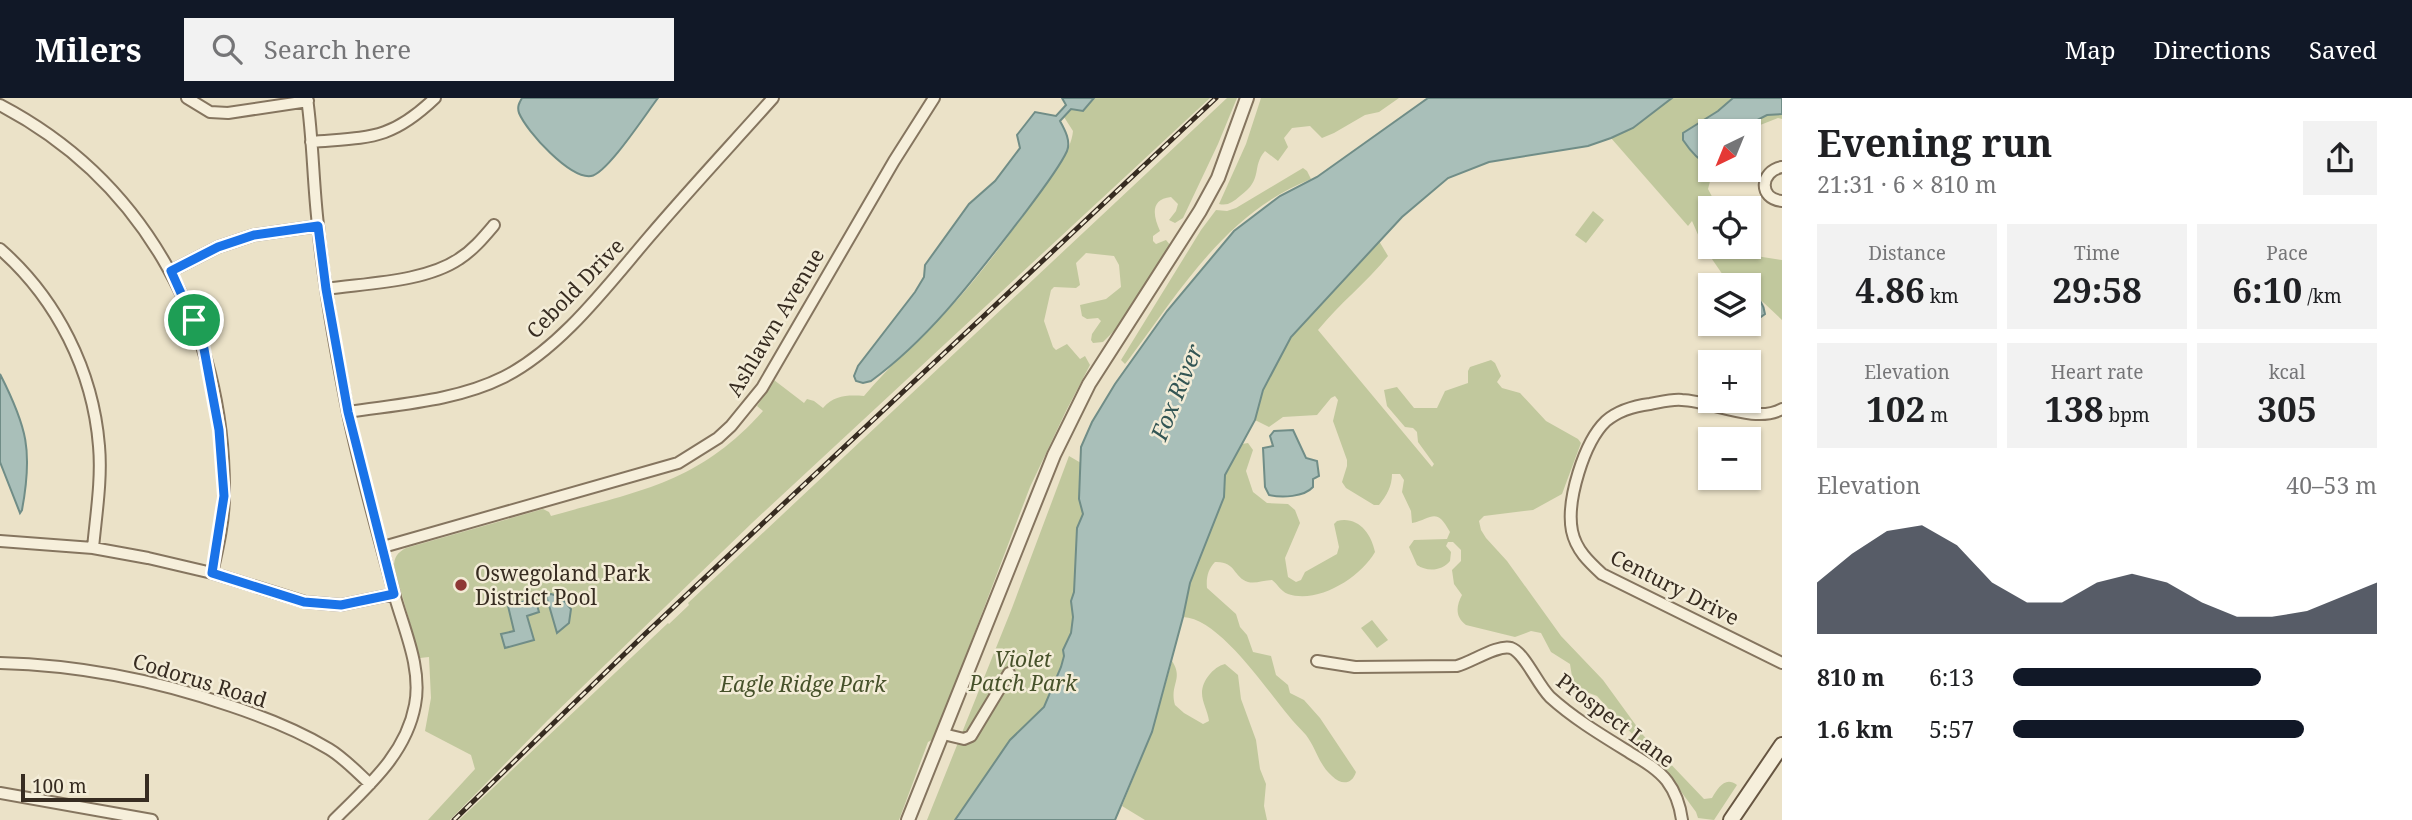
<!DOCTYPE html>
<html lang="en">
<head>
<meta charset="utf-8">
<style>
  body { margin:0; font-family:"Noto Serif",serif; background:#f2f2f2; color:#202124; height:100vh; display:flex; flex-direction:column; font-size:26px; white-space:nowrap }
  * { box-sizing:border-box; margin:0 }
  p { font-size:23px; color:#757577 }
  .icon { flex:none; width:38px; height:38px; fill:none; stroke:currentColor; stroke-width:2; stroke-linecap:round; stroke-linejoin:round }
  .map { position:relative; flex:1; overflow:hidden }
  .details { display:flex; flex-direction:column; background:#fff; width:630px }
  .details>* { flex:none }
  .needle { width:46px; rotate:223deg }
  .fabs { position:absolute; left:1698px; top:21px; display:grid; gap:14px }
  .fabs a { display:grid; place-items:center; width:63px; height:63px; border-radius:0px; background:#fff; box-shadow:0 2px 5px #0004; font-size:35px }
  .scale { position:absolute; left:21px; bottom:18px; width:128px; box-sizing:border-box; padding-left:7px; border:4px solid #372c21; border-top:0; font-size:19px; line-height:24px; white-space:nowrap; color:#372c21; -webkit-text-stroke:5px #f3ecd7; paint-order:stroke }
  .pin { position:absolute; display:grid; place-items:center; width:60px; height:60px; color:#fff; margin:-30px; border:4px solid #fff; border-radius:50%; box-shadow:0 2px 7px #0007 }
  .round { display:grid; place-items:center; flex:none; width:74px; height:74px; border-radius:0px; background:#f2f2f2 }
  .summary { display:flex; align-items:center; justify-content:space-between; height:119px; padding:0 35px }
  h1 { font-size:38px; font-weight:700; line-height:52px }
  .stats { display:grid; grid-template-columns:repeat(3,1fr); gap:10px; height:119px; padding:7px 35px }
  .stats div { display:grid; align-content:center; border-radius:0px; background:#f2f2f2; text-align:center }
  .stats b { font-size:35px; font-weight:700 }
  .stats small { font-size:19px; font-weight:400 }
  .stats p { font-size:19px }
  .chart { height:196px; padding:14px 35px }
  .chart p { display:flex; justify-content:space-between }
  .chart svg { width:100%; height:126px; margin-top:7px; fill:#111827; opacity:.7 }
  ul { padding:0 35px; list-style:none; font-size:23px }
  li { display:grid; grid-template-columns:112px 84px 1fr; align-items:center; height:52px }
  li i { height:18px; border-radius:9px; background:#111827 }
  header { display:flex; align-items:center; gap:42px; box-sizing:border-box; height:98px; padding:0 35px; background:#111827; color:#fff }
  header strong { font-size:33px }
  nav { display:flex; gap:38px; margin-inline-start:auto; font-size:24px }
  .search { width:490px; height:63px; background:#f2f2f2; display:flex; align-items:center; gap:18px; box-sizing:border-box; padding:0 24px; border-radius:0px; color:#757577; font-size:26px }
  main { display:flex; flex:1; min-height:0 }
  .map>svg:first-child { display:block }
</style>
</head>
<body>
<header>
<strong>Milers</strong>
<div class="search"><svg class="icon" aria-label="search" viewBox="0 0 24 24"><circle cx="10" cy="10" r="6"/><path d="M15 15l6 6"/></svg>Search here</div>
<nav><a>Map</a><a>Directions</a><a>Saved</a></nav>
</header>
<main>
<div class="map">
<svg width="1782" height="722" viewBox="0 0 1782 722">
  <rect width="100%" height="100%" fill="#ebe2c8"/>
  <path fill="#c1c89d" d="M1094,0H1210L752,425L548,622L450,722H428L475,671L471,657L425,633L431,600L429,559L420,560L394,469C394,459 397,455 406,450L543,411L549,414L551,418C639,393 699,385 763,313L757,308L774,282L804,305L807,301L814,303L823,310C834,297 848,297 864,298C889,268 919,242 947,213C982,176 1013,132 1043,89C1054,73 1071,54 1073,33L1064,19L1071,11L1083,13Z
    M1227,0H1237L1218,46L1183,120L1175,125L1169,122L1176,113L1178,106L1171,99C1150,101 1153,118 1160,133L1153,138V143L1156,146L1166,142L1171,148L1120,227L1103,244L1093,245L1091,242L1092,236L1101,223L1098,220L1087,221L1082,218L1080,207L1106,201L1121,189L1119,167L1114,158L1086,155L1076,165L1080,187L1076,190L1054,189L1051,192L1044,223L1053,249L1056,252L1067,246L1080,261L1085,258L1090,267L1066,313L1030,389L934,641L928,644L899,722H459L668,525L669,526L689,507L688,505Z
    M1261,0H1399L1379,14L1365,17L1334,35L1322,40L1310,28L1292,30L1284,40L1288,49L1278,63L1265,53C1251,69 1264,81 1240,98C1233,104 1228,108 1219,106L1246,46Z
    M1672,0H1782V21L1778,20L1745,33H1710V72H1713L1708,91L1718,110H1710V149H1739L1756,158L1782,162V222L1748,190V187L1725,180L1703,148L1692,123L1688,128L1611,40L1633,30Z
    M1303,70L1307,73L1311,81C1226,115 1182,190 1129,261L1125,266L1121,262L1201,132L1216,112L1227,113L1236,110Z
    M1593,113L1604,122L1586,145L1575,137Z
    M1379,143L1388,158C1367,184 1340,205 1318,232L1432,369L1434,366L1418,344L1417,334L1413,330L1405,329L1387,308L1384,292L1397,289L1414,310H1437L1445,293L1468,285V273L1470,269L1491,262L1495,265L1501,278L1497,284L1502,290L1520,295L1546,323L1578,341L1581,345L1562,396L1533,412L1484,418L1479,423L1481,432L1486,440L1507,463L1561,538L1603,582L1643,637L1704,701L1712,700C1718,690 1725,678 1737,687L1714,722L1698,720L1696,714L1663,669L1607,609L1597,598L1581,592L1573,585L1570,566L1551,554L1541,535L1531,533L1515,539L1466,527C1455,519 1456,508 1462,497L1454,486L1452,472L1461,463V452L1453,444H1448L1446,448L1451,454L1450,463C1442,473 1427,474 1417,467L1409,449L1414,442L1447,441L1450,434C1436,408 1432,421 1412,425L1411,413L1402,394L1404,382L1400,376H1392C1392,388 1387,397 1379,407H1374L1346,390L1342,384L1347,368V362L1333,323L1338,302L1335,298L1331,300L1317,317L1283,319L1269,329L1255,322L1263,292L1291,239Z
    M1248,345L1253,352L1246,373L1253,394L1267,405L1288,406L1295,412L1300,425L1285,460L1288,479L1296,484L1301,482L1305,474L1337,456L1339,449L1334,426L1337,423C1358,418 1371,435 1375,454C1360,480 1318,506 1288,496C1280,493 1278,486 1272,482C1264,482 1255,486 1248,484C1233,479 1236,463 1215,464C1208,471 1206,480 1207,490L1236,516L1240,529L1247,537L1253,554L1271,558L1276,577L1288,587L1290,595L1304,602L1320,620L1356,674C1352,687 1341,687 1332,678C1319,667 1316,650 1306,637C1300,630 1293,624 1288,617C1266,591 1219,520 1183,519L1190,485L1224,399L1225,377L1242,346Z
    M1069,358L1081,365L1079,401L1083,415L1077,430L1074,494L1071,503L1073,519L1071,535L1066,544L1061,569L1044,609L1010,642L955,722H927L1012,510Z
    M1372,522L1388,542L1377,550L1361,530Z
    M1172,563C1184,581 1169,587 1175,607L1184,615L1203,626L1209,623C1208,614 1202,604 1202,595C1202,583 1213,569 1225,566L1238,577L1241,601L1256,642L1260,671L1266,686L1264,708L1267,722H1145L1122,708L1152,634Z"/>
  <path fill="#a9bfb9" stroke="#708d87" stroke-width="2" d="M522,0H658C647,14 607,76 591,78C570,81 527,34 519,15C517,9 519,5 522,0Z
    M1062,0H1094L1083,13L1071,11L1060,23C1065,32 1071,43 1067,53C1059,71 1033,104 1021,120C976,178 931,239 871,283L863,285L856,283L854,278L858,268L915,194L924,179L925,167L969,106L995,83L1020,50L1017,37L1035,14L1056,18L1066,7Z
    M1428,0H1672L1633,30L1611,40L1588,48L1489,64L1448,80L1402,119L1291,239L1263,292L1255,322L1225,377L1224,399L1190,485L1183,519L1152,634L1115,722H955L1010,642L1044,609L1061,569L1064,558L1063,552L1071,535L1073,519L1071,503L1074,494L1077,430L1083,416L1079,401L1081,349L1092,324L1115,286L1167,213L1234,133L1280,98L1317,79Z
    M1733,0H1782V16L1767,17L1736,33H1710L1709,67C1699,63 1689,51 1683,42V35L1718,13Z
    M1748,190C1757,197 1764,205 1765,216L1754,224L1748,223Z
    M0,276C27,329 33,353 22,412L20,415L0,364Z
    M1293,332L1306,360L1317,363L1319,378L1313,381V389C1304,399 1282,400 1269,397L1265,389L1263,350L1273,348L1270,338L1274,333Z
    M551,496L561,499L571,511L569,525L557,535L546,497Z
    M535,500L539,514L527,518L534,542L505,550L501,536L514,533L508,508Z"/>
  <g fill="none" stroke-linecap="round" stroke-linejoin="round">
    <g stroke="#85755f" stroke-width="14">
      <path id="minor" d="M187,0L210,14L228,15L308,3
        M307,0C313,42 313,85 318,127C324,189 336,253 348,315C361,377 379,438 395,499C405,534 422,571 415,607C406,656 368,688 334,722
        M0,7C147,84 225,233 224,396C224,423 218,449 212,475
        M311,44C369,39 390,43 435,0
        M1782,69C1760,73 1758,101 1782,103
        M0,151C57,201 93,273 99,348C102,381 96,417 93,450
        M171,173L218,149L254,137L318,128
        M326,191C367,185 425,184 459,161C473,152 483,140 494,127
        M1782,311C1755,326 1712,303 1682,302C1672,301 1661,304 1650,306C1634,308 1619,312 1606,323C1584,344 1566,403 1572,433C1576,452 1589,464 1602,476L1782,565
        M348,314C400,306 456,303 504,279C561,250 607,188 649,139C689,92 732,46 773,0
        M0,443L93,450L148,460L212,475L305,504L341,507L394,496
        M383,449L678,365L718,340L731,328L762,290L894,63L934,0
        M1317,563L1355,569L1457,568C1472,564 1498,546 1511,550C1525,555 1537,586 1550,599C1572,619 1598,635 1624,651C1638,660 1656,669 1667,683C1676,695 1680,707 1682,722
        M0,565C80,567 156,582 231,608C264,619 299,633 329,651C344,660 357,674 370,686
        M943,636L964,641L971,638L1009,575
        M0,695L152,722"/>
    </g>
    <g stroke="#85755f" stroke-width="16">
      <path id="tertiary" d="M908,722L1054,357L1089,286L1200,113L1218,80L1247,0"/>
    </g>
    <g stroke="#675642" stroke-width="18">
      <path id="secondary" d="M1731,722L1782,647"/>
    </g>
    <use href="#minor" stroke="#f6efdb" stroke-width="10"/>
    <use href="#tertiary" stroke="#f6efdb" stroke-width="12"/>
    <use href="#secondary" stroke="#f6efdb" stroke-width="14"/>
    <g stroke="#372c21" stroke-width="5">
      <path id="rail" d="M454,722L645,536L1216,0"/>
    </g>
    <use href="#rail" stroke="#f3ecd7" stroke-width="2.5" stroke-dasharray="8" stroke-linecap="butt"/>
  </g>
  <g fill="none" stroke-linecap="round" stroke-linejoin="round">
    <g stroke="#fff" stroke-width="14">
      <path id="route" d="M318,128L326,191L348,314L394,496L341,507L304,504L212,475L224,398L219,332L204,251L198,233L171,173L218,149L254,137Z"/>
    </g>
    <use href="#route" stroke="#1a73e8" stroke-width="9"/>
  </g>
  <circle fill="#8e3734" stroke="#f3ecd7" stroke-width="2.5" cx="461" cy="487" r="7"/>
  <g text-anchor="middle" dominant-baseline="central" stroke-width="5" stroke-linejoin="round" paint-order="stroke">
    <g font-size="21" fill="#372c21" stroke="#f3ecd7">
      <text transform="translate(575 190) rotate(-46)">Cebold Drive</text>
      <text transform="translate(775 224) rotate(-59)">Ashlawn Avenue</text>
      <text transform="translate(1675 489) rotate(27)">Century Drive</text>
      <text transform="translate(200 582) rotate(17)">Codorus Road</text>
      <text transform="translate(1616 622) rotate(37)">Prospect Lane</text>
    </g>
    <g font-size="21" fill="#372c21" stroke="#f3ecd7" text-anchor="start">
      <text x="475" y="475">Oswegoland Park<tspan x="475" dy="24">District Pool</tspan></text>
    </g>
    <g font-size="21" font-style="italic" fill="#46512a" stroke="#f3ecd7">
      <text x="1023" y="561">Violet<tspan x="1023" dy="24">Patch Park</tspan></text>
      <text x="803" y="586">Eagle Ridge Park</text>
    </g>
    <g font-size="23" font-style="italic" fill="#325554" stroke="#f3ecd7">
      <text transform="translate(1176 294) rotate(-68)">Fox River</text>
    </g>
  </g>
</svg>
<div class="fabs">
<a><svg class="needle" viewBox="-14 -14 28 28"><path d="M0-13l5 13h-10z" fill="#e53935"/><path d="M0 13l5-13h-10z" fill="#757577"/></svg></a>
<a><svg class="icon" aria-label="locate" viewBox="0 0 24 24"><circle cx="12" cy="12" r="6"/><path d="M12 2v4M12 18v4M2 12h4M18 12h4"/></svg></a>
<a><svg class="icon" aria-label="layers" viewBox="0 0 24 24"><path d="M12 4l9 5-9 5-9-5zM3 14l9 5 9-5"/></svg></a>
<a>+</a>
<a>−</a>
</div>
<div class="scale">100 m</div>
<div class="pin" style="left:194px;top:222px;background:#1e9e55"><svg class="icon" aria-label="arrive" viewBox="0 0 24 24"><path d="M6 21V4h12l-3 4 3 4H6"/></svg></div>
</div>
<section class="details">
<div class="summary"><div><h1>Evening run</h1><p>21:31 · 6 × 810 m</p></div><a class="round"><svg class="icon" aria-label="share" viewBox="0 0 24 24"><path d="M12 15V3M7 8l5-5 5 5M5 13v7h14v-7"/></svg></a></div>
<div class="stats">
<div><p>Distance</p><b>4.86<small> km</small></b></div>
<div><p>Time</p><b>29:58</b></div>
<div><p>Pace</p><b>6:10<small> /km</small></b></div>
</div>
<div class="stats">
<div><p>Elevation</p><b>102<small> m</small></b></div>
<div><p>Heart rate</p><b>138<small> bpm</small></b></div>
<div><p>kcal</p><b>305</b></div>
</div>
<div class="chart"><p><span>Elevation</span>40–53 m</p>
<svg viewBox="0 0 160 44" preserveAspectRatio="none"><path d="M0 44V26L10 16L20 8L30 6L40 13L50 26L60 33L70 33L80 26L90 23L100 26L110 33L120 38L130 38L140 36L150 31L160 26V44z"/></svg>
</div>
<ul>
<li><b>810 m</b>6:13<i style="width:68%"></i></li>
<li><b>1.6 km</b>5:57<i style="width:80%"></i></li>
</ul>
</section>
</main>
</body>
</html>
